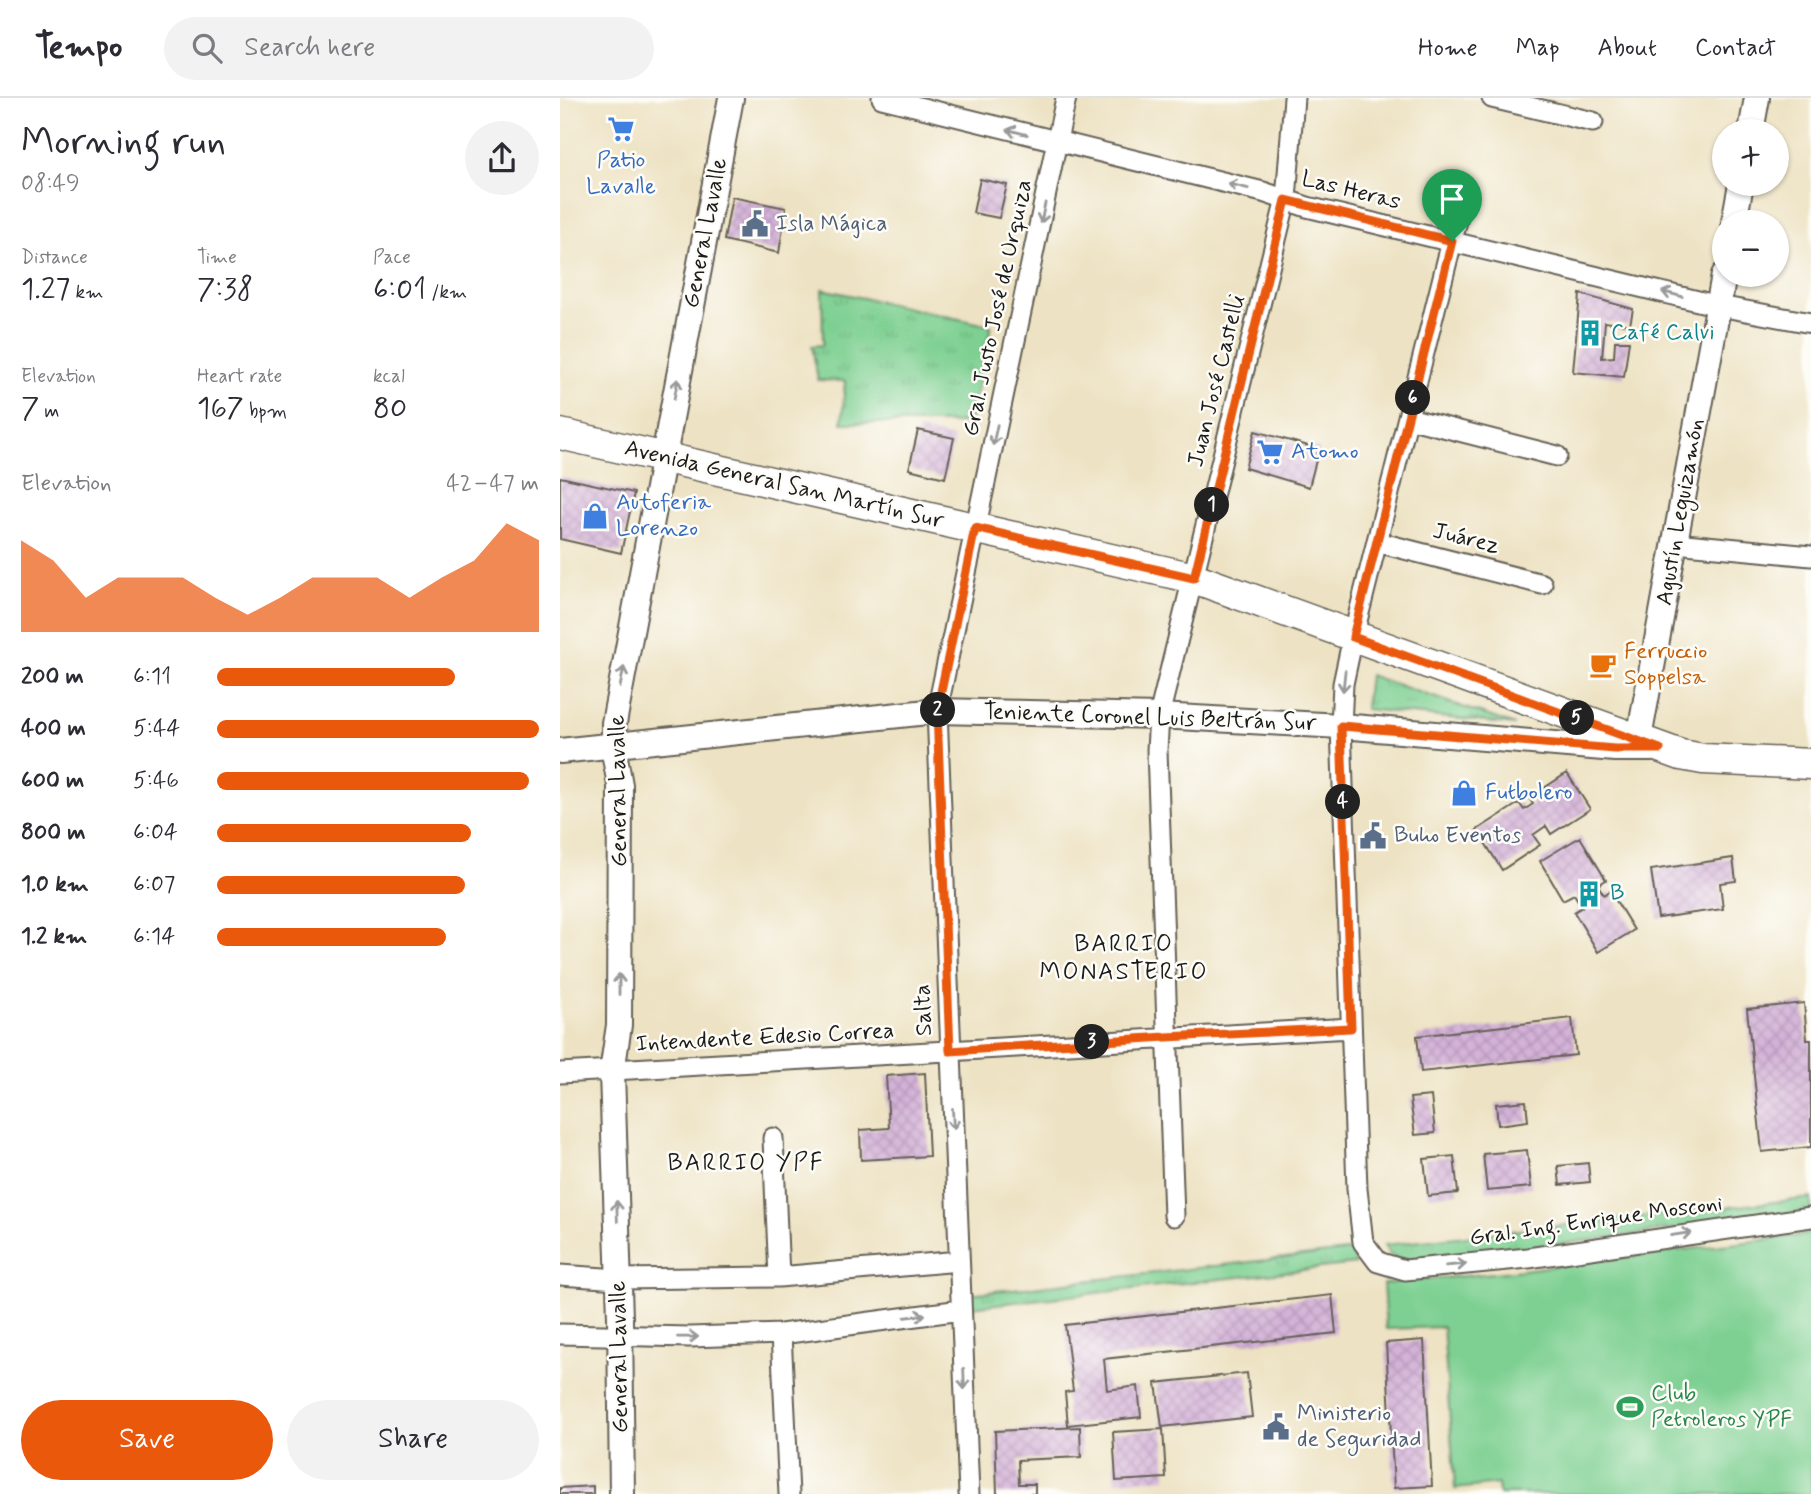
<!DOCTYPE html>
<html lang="en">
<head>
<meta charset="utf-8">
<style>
  body { margin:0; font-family:Mynerve,sans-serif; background:#f2f2f3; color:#2b2b33; height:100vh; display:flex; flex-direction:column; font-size:26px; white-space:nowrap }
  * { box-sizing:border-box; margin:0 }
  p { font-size:23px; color:#7c7c81 }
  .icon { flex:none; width:38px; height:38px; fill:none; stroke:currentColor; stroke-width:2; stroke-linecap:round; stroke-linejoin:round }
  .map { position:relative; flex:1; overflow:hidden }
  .side { display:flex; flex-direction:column; background:#fff; width:560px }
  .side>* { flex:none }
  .fabs { position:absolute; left:1152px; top:21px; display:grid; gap:14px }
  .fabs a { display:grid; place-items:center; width:77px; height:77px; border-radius:50%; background:#fff; box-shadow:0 2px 5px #0004; font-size:35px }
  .pin { position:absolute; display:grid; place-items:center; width:60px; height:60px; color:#fff; margin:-72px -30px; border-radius:50% 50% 50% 0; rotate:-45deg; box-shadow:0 0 7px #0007 }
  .pin .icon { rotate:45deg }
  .km { position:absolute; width:35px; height:35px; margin:-18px; border-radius:50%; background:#222; color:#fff; font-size:19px; line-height:35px; text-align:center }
  .round { display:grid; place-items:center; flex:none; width:74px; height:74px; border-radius:37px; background:#f2f2f3 }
  .overview { display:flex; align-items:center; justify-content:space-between; height:119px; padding:0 21px }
  h1 { font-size:38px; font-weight:600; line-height:52px }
  .stats { display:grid; grid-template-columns:repeat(3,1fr); gap:10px; height:119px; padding:7px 21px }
  .stats div { display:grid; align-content:center }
  .stats b { font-size:30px; font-weight:600 }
  .stats small { font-size:19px; font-weight:400 }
  .stats p { font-size:19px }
  .chart { height:196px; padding:14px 21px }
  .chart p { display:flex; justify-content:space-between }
  .chart svg { width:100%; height:126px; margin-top:7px; fill:#ea580c; opacity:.7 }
  .cta { display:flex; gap:14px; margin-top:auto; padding:14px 21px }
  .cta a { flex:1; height:80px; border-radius:42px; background:#ea580c; color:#fff; font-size:28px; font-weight:600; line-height:80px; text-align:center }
  .cta a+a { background:#f2f2f3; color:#2b2b33 }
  ul { padding:0 21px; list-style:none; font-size:23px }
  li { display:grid; grid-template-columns:112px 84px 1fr; align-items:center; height:52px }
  li i { height:18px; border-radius:9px; background:#ea580c }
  header { display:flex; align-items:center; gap:42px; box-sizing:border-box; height:98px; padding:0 35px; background:#fff; border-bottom:2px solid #e1e1e2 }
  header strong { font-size:33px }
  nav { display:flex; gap:38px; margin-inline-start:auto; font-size:24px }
  .search { width:490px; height:63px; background:#f2f2f3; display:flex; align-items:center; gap:18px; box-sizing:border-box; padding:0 24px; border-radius:38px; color:#7c7c81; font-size:26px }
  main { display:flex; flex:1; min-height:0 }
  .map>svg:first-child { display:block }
</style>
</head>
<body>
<header>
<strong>Tempo</strong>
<div class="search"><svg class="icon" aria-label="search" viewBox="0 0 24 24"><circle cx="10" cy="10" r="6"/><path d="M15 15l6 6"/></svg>Search here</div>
<nav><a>Home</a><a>Map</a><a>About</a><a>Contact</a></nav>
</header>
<main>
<section class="side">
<div class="overview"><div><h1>Morning run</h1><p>08:49</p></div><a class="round"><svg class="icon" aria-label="share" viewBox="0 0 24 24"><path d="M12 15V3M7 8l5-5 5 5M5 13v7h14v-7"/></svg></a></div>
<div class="stats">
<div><p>Distance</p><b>1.27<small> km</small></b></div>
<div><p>Time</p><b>7:38</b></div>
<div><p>Pace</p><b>6:01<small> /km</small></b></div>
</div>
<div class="stats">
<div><p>Elevation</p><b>7<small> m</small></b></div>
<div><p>Heart rate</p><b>167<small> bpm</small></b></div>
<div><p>kcal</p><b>80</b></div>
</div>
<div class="chart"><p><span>Elevation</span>42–47 m</p>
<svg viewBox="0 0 160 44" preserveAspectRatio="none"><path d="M0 44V12L10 19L20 32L30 25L40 25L50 25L60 32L70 38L80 32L90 25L100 25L110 25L120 32L130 25L140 19L150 6L160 12V44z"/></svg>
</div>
<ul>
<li><b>200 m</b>6:11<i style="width:74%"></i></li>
<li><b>400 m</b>5:44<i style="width:100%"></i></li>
<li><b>600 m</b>5:46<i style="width:97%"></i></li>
<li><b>800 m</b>6:04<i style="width:79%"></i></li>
<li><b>1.0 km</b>6:07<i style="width:77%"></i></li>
<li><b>1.2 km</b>6:14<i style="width:71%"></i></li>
</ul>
<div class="cta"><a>Save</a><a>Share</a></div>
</section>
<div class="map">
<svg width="1251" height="1396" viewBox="0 0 1251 1396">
  <defs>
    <pattern id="grass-tufts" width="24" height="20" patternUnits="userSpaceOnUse" patternTransform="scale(1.75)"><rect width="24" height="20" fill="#7ed092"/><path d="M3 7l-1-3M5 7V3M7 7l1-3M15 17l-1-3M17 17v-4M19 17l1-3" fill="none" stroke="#6cb27d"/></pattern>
    <pattern id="building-cross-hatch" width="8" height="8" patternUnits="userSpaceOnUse" patternTransform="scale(1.75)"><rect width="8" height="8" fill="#d4b2d8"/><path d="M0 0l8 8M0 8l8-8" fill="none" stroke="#b598b9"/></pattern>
  </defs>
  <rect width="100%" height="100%" fill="#fdfcf7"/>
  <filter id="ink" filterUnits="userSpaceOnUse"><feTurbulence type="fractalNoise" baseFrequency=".0143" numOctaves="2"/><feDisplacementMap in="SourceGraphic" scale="14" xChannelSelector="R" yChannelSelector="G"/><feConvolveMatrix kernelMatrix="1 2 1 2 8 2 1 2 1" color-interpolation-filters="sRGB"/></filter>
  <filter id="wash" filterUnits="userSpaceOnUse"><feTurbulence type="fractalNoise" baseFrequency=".00686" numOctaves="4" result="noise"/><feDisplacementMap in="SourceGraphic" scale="28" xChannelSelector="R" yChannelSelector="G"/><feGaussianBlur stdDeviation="1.57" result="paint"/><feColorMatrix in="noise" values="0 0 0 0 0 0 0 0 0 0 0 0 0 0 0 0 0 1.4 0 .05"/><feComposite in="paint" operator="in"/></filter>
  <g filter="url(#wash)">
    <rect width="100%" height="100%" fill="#ede2c3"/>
    <path fill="url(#grass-tufts)" stroke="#4d7657" stroke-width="2" d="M262,191L431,228L410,325H282L285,283L258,282L252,248L263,247Z
      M809,577L955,627L805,611Z
      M1251,1100V1113L978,1149L840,1162L829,1156L824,1147Z
      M794,1152L795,1166L411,1209L410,1196Z"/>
    <path fill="#7ed092" stroke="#4d7657" stroke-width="2" d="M1251,1136V1396H939L938,1386L895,1391L883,1229L826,1231L823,1186L954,1173Z"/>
    <g id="blocks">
      <path fill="url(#building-cross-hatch)" d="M420,81L447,87L439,120L413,115Z
        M172,99L226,110L219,155L164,142Z
        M1020,196L1073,211L1070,227L1045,224L1042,260L1054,259L1055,243H1069L1064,279L1013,274Z
        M358,332L394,340L385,380L349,371Z
        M695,333L759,351L749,389L685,370Z
        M0,379L74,395L61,455L0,441Z
        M1007,675L1030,711L991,736L986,728L973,737L980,747L942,772L917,732L959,705L964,712L973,706L969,700Z
        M1020,739L1046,782L1038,787L1044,797L1050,793L1074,832L1038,854L1014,814L1022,809L1014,796L1003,802L980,763Z
        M1173,760L1176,783L1160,785L1163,811L1098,820L1091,772Z
        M1244,905L1247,942H1251V1049L1202,1054L1187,911Z
        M1012,920L1016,957L861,974L857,938Z
        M365,975L369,1058L301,1062L300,1032L329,1030L326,978Z
        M871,998L875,1035L855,1037L850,1000Z
        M966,1003L968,1023L938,1027L936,1006Z
        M967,1052L971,1089L927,1093L923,1056Z
        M894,1058L898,1095L868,1098L864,1061Z
        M1028,1065L1030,1084L1000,1087L998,1068Z
        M772,1197L776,1235L544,1261L547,1292L578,1288L581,1319L508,1327L505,1294L513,1293L505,1227Z
        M864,1242L872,1388L834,1390L826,1245Z
        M687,1275L692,1319L602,1329L596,1285Z
        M520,1329L521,1359L458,1362L459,1386H475V1396H437L435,1333Z
        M603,1331L606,1380L556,1383L553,1334Z
        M33,1388V1396H0V1390Z"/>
    </g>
  </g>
  <g filter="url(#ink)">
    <use href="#blocks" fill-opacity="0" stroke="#656156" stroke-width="2"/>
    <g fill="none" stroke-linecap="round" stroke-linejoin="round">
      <g stroke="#656156" stroke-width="23">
        <path id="minor" d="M322,0L703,94L747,109L1159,208L1251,225
          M932,0L1033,24
          M903,99L793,539L783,586L781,628L797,1091L803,1144L818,1164L845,1172L968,1160L1251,1119
          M848,320L997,358
          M817,444L982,486
          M1115,445L1251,458
          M0,975L791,930
          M213,1040L219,1179
          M614,1118L597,652L599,618L726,101L734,0
          M0,1177L59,1181L219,1179L399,1163
          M0,1236L130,1239L221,1236L401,1212
          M221,1236L229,1396
          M409,1396L377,613L506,0"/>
      </g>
      <g stroke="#656156" stroke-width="28">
        <path id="tertiary" d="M1191,33L1197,0
          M1174,124L1181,86
          M1077,651L1164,177
          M0,653L377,613L599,618L781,628L1055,651H1091
          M62,1396L60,1220L52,974L59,927L60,687L54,654V625L171,0"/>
      </g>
      <g stroke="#656156" stroke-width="33">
        <path id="primary" d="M0,336L634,480L1121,657L1143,661L1251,666"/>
      </g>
      <use href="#minor" stroke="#fff" stroke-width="19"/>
      <use href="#tertiary" stroke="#fff" stroke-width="24"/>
      <use href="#primary" stroke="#fff" stroke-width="30"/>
    </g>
    <defs><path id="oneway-shaft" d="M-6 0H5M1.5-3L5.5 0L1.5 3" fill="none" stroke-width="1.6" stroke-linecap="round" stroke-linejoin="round" transform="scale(1.75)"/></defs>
    <g stroke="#999">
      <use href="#oneway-shaft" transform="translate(457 34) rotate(-166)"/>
      <use href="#oneway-shaft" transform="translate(678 88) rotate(-166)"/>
      <use href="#oneway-shaft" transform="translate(483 115) rotate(102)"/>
      <use href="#oneway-shaft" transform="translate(1112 196) rotate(-166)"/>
      <use href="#oneway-shaft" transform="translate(116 291) rotate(-79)"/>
      <use href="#oneway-shaft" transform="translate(435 337) rotate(102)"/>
      <use href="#oneway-shaft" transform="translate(62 579) rotate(-79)"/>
      <use href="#oneway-shaft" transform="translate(784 583) rotate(96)"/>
      <use href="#oneway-shaft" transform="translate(59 886) rotate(-90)"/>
      <use href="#oneway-shaft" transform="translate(393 1021) rotate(87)"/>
      <use href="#oneway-shaft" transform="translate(57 1113) rotate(-92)"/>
      <use href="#oneway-shaft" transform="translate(1121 1136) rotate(-9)"/>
      <use href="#oneway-shaft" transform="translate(896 1167) rotate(-5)"/>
      <use href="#oneway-shaft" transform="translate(355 1218) rotate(-7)"/>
      <use href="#oneway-shaft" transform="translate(128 1239) rotate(-1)"/>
      <use href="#oneway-shaft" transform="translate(404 1281) rotate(88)"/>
    </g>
  </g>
  <g fill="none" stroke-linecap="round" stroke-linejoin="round" filter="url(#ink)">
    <g stroke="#fff" stroke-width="14">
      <path id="route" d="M726,102L892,143L793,539L1100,651H1055L781,628L791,930L606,939L390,953L377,613L415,430L634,480Z"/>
    </g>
    <use href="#route" stroke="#ea580c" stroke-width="9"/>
  </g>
  <defs>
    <g id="supermarket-bare" transform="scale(2.1)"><path d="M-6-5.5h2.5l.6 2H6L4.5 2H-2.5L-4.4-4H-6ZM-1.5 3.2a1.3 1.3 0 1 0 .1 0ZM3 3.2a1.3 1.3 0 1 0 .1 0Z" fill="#3f7fe0" stroke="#fdfcf7" stroke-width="2.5" paint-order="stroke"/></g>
    <g id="civic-bare" transform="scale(2.1)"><path d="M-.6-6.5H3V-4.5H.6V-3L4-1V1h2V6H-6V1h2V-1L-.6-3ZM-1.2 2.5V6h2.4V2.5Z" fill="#5c6f8a" stroke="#fdfcf7" stroke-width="2.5" paint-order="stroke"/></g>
    <g id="building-bare" transform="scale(2.1)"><path d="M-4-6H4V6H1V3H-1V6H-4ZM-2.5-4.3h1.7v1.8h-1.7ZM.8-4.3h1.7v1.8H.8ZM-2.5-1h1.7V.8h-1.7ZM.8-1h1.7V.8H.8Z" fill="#0f9aa8" stroke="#fdfcf7" stroke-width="2.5" paint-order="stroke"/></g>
    <g id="shop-bare" transform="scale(2.1)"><path d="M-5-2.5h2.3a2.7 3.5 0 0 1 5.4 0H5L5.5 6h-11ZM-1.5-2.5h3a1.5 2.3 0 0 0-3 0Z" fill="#3f7fe0" stroke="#fdfcf7" stroke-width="2.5" paint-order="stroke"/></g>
    <g id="cafe-bare" transform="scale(2.1)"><path d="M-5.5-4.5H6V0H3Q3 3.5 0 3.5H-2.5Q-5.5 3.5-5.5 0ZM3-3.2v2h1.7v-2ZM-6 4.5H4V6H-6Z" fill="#e8710a" stroke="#fdfcf7" stroke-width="2.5" paint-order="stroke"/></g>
    <g id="stadium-bare" transform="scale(2.1)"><path d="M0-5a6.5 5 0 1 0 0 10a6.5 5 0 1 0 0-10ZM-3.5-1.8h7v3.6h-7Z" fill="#2e9e5b" stroke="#fdfcf7" stroke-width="2.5" paint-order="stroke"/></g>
  </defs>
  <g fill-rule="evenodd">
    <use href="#supermarket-bare" x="61" y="31"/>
    <use href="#civic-bare" x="195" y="126"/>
    <use href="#building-bare" x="1030" y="235"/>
    <use href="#supermarket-bare" x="710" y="354"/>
    <use href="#shop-bare" x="35" y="418"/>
    <use href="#cafe-bare" x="1043" y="567"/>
    <use href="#shop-bare" x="904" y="695"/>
    <use href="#civic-bare" x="813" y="738"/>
    <use href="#building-bare" x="1029" y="796"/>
    <use href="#stadium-bare" x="1070" y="1309"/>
    <use href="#civic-bare" x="716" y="1329"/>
  </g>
  <g text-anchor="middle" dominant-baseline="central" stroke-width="5" stroke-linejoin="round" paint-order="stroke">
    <g font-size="23" fill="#366cbe" stroke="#fdfcf7" text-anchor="start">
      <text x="61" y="63" text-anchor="middle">Patio<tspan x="61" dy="26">Lavalle</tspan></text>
      <text x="731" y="354">Atomo</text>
      <text x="56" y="405">Autoferia<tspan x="56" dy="26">Lorenzo</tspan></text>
      <text x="925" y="695">Futbolero</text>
    </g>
    <g font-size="23" fill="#1c1c1c" stroke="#fdfcf7">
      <text transform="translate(791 93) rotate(14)">Las Heras</text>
      <text transform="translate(146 135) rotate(-79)">General Lavalle</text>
      <text transform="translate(438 210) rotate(-78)">Gral. Justo José de Urquiza</text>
      <text transform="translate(657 283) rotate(-76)">Juan José Castelli</text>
      <text transform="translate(224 387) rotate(13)">Avenida General San Martín Sur</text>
      <text transform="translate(1121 414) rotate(-80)">Agustín Leguizamón</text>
      <text transform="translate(906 441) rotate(14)">Juárez</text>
      <text transform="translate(590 620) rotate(2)">Teniente Coronel Luis Beltrán Sur</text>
      <text transform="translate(59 693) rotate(-91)">General Lavalle</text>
      <text transform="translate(364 912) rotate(-92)">Salta</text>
      <text transform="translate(205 940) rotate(-3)">Intendente Edesio Correa</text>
      <text transform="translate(1036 1123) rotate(-8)">Gral. Ing. Enrique Mosconi</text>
      <text transform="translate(60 1259) rotate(-91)">General Lavalle</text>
    </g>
    <g font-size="23" fill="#4e5e75" stroke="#fdfcf7" text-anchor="start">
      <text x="216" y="126">Isla Mágica</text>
      <text x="834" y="738">Buho Eventos</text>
      <text x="737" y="1316">Ministerio<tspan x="737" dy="26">de Seguridad</tspan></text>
    </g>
    <g font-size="23" fill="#0d838f" stroke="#fdfcf7" text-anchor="start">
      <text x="1051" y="235">Café Calvi</text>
      <text x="1050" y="796">B</text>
    </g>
    <g font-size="23" fill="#c56008" stroke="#fdfcf7" text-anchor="start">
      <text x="1064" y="554">Ferruccio<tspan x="1064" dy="26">Soppelsa</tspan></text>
    </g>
    <g font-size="23" fill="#27864d" stroke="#fdfcf7" text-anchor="start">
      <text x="1091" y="1296">Club<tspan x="1091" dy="26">Petroleros YPF</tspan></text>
    </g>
    <g font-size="24" letter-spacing="2" fill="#1c1c1c" stroke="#fdfcf7">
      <text x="564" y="846">BARRIO<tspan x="564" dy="28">MONASTERIO</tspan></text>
      <text x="186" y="1065">BARRIO YPF</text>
    </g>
  </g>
</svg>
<div class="fabs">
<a>+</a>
<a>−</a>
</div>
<div class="pin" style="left:892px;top:143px;background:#1e9e55"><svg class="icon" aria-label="arrive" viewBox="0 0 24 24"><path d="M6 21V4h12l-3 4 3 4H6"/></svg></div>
<b class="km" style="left:652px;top:407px">1</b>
<b class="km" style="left:378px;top:612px">2</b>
<b class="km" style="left:532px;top:944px">3</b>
<b class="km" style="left:783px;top:704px">4</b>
<b class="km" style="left:1017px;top:620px">5</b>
<b class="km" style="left:853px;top:300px">6</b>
</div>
</main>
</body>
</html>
